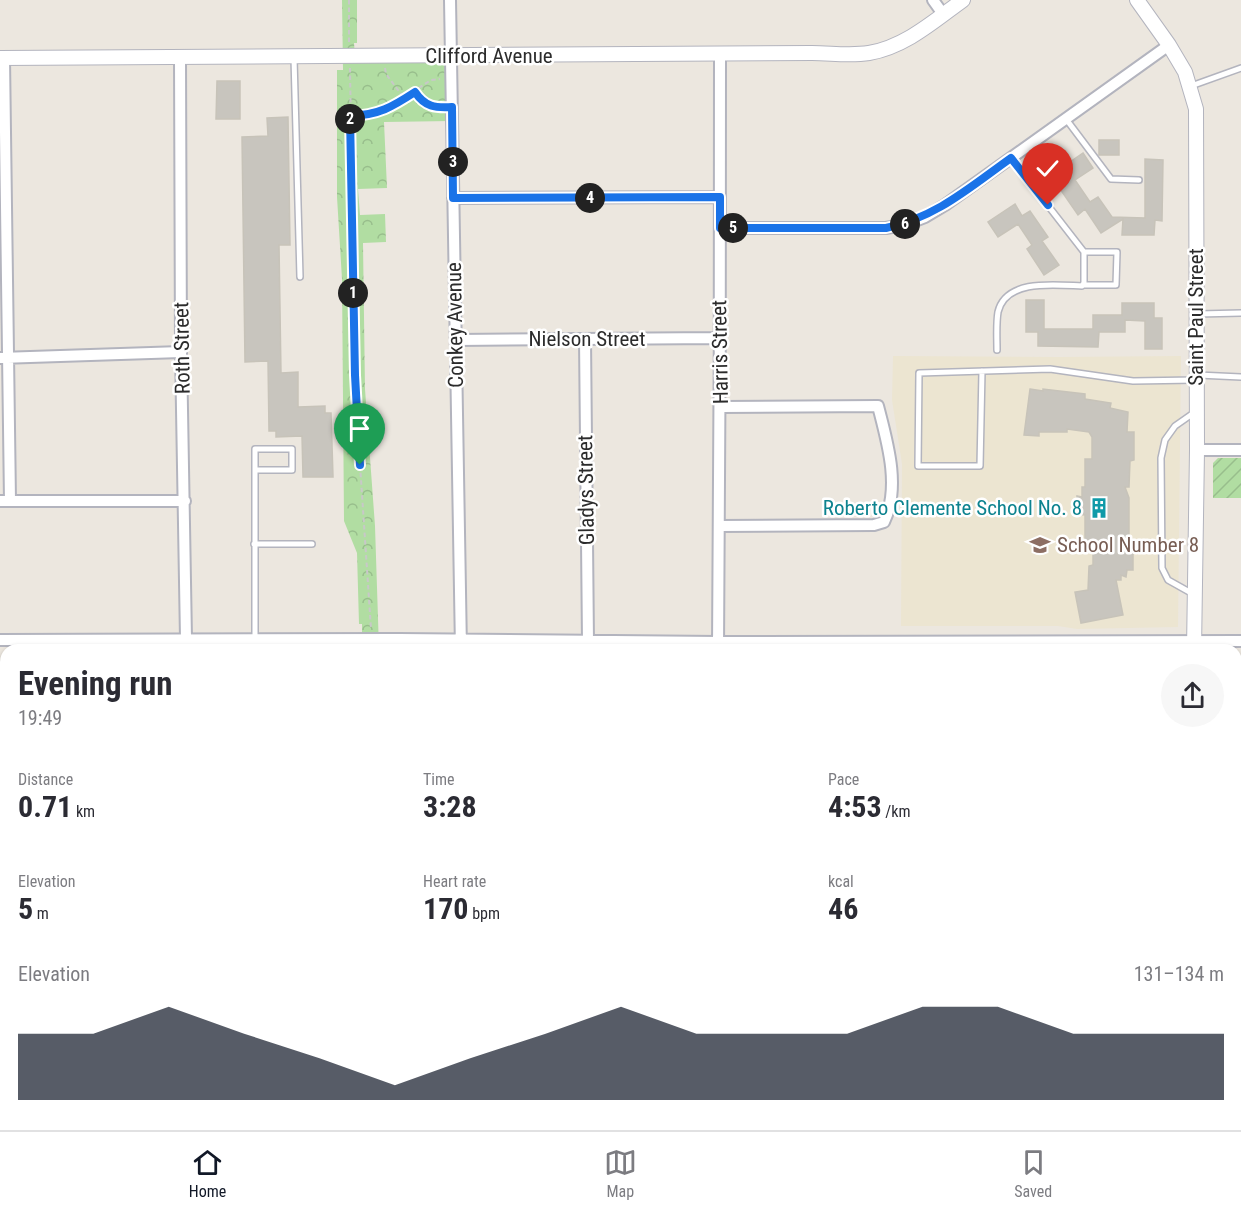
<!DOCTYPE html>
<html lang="en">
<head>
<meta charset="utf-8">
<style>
  body { margin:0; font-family:"Roboto Condensed",sans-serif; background:#f7f7f7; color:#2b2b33; height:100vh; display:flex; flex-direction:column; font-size:22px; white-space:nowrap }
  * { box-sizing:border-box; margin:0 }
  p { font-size:20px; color:#7c7c81 }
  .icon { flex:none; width:33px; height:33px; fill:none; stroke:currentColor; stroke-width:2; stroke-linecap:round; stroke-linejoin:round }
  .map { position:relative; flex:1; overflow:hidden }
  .details { position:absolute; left:0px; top:644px; width:1242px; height:488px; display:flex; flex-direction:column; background:#fff; border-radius:18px 18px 0 0; box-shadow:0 2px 4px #0004 }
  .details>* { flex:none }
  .pin { position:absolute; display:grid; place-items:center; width:51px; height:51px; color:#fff; margin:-62px -26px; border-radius:50% 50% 50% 0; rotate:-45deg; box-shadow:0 0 6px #0007 }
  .pin .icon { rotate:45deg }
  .km { position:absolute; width:30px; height:30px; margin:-15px; border-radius:50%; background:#222; color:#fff; font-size:16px; line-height:30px; text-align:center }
  .round { display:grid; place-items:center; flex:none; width:63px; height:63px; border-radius:32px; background:#f7f7f7 }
  .summary { display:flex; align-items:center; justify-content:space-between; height:102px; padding:0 18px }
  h1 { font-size:33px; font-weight:700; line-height:45px }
  .figures { display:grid; grid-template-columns:repeat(3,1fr); gap:9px; height:102px; padding:6px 18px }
  .figures div { display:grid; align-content:center }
  .figures b { font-size:30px; font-weight:700 }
  .figures small { font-size:16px; font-weight:400 }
  .figures p { font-size:16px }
  .chart { height:168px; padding:12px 18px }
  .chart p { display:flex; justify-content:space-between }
  .chart svg { width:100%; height:108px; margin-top:6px; fill:#111827; opacity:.7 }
  .tab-bar { display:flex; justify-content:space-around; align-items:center; height:84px; border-top:2px solid #e1e1e2; background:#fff; font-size:16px; color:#7c7c81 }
  .tab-bar a { display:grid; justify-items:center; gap:3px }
  .tab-bar .on { color:#111827 }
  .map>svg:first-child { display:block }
</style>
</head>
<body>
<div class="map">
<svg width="1241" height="1130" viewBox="0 0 1241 1130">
  <defs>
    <pattern id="park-crowns" width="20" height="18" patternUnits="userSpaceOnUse" patternTransform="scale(1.5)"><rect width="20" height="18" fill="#b1dda2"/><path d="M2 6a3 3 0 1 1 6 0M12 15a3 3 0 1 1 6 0" fill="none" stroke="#98be8c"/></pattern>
    <pattern id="garden-furrows" width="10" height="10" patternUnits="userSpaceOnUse" patternTransform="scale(1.5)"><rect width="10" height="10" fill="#b1dda2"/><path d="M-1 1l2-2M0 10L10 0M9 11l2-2" fill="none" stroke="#98be8c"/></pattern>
  </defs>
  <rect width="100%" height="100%" fill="#ece7df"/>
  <path fill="#ece5d1" d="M893,356L1059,357L1181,356L1178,627L1077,629L1058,626H901L902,464L892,400Z"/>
  <path fill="url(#park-crowns)" d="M342,0H357V43H354L355,56H451L452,121L384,122L387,188L358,189L360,215L385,214L386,242L363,243L365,389L375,526L379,649H362V624H359L357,553L344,521L342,279L337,197V70H343Z"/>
  <path fill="url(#garden-furrows)" d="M1218,458H1241V498H1213V463Z"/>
  <path fill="#c8c5be" stroke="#c7c3b9" stroke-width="1.5" d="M217,81H240V119H216Z
    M288,117L290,245H279L281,373L298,372V407L325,406V413H331L333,477H303L302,436L276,437V431H269L268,361L245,362L242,137L268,136L267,118Z
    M1099,140H1119V155H1099Z
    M1083,153L1093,168L1075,180L1090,202L1098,197L1112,217L1145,218V159L1163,160L1162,221L1155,220L1154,235H1122L1123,219L1101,233L1085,209L1078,215L1060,189L1066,184L1057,171Z
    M1015,204L1022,216L1030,211L1048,237L1042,241L1059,265L1044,275L1027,249L1032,245L1018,224L998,237L988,222Z
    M1026,300H1044V329H1093V315H1122V303H1154V318H1162V349H1145V321L1125,320V332H1099L1098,347L1038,346V332H1026Z
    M1030,389L1043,391V389L1085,394V399L1111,403L1110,408L1128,412L1127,432H1134V460L1130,461L1129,487H1125L1129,498V541L1133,542V570H1127L1126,577L1121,575V580H1116L1123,615L1081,623L1075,592L1088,590L1089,566L1093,565V542H1085V515L1077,514V496L1082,497V487H1085V459H1092V437L1089,432L1067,429V432H1039V436L1024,435Z"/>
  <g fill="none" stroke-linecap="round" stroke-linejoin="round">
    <g stroke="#b3b4be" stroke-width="8">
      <path id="service" d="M294,58L300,277
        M1191,86L1241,68
        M1066,119L1111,179L1139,180
        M1083,285H1116L1117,252H1084
        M1198,314L1241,313
        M997,350C997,338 996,324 998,312C1006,278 1057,285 1082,286L1084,283V252L1011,158
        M982,371L980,466H918L919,373L1050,369L1133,381L1195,380
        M1198,375L1241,377
        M255,470V449H292V470H255V639
        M254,544H312
        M1193,594L1168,580L1162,568L1161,458L1165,440L1175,426L1195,412
        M277,1130V1125
        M1074,1130V1125"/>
    </g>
    <g stroke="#b3b4be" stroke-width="14">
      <path id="minor" d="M450,0L461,650
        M933,0L943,14
        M4,58L10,501
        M180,58L181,352L186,639
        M453,198L720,197
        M720,228H886L907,224L925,217L945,205L1169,45
        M585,339L588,641
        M456,340L719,338
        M0,358L181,352
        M1197,450H1241
        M0,501H185
        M719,526L874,525L884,522C901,487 887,441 878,406L721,407
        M0,640L399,639L718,642L1241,641
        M718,650C720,451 720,253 720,54
        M1236,791H1241
        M0,806H6
        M1236,810H1241
        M0,964H6
        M469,1125V1130"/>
    </g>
    <g stroke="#b3b4be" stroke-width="15">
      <path id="tertiary" d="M0,1123H6"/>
    </g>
    <g stroke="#b3b4be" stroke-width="16">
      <path id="secondary" d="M1137,0L1169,45L1185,72L1196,109L1197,450L1194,650
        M0,58L812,53C831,53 850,56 869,53C905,47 934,21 963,0
        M1192,1130V1125"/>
    </g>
    <path stroke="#c8c8c8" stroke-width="2" stroke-dasharray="4.5 3" stroke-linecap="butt" d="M349,0V44
      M350,68L355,390L371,629
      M385,68L386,74L404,98
      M415,91L425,104L440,108
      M351,116L374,114L383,111L431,80L440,79
      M374,1125V1130"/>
    <use href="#service" stroke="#fff" stroke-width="5"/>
    <use href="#minor" stroke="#fff" stroke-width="10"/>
    <use href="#tertiary" stroke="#fff" stroke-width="12"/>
    <use href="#secondary" stroke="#fff" stroke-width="14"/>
  </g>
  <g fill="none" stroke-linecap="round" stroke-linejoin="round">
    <g stroke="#fff" stroke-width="12">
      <path id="route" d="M360,465L355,375L350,116C379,115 392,107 415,92C425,107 435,108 452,107L453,198L720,197V228H886C937,217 970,187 1011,158L1048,205"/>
    </g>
    <use href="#route" stroke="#1a73e8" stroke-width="8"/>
  </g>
  <defs>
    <g id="building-bare" transform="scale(1.62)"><path d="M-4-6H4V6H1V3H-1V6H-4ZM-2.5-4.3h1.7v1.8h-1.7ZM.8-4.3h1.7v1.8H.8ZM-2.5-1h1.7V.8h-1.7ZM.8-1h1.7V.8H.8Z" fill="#0f9aa8" stroke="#fff" stroke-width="2.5" paint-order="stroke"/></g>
    <g id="school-bare" transform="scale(1.62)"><path d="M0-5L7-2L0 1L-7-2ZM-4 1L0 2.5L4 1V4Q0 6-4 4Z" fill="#8d6e63" stroke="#fff" stroke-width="2.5" paint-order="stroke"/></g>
  </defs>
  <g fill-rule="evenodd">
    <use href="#building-bare" x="1099" y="508"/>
    <use href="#school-bare" x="1040" y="545"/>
  </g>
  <g text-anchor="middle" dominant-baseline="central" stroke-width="5" stroke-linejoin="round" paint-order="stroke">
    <g font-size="21" fill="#2c2c2c" stroke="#fff">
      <text x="489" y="56">Clifford Avenue</text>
      <text transform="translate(1196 317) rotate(-90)">Saint Paul Street</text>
      <text transform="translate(455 325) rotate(-91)">Conkey Avenue</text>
      <text x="587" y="339">Nielson Street</text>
      <text transform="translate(182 348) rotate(-91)">Roth Street</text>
      <text transform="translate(720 352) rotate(-91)">Harris Street</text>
      <text transform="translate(586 490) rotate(-91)">Gladys Street</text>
    </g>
    <g font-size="21" fill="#0d838f" stroke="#fff" text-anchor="end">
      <text x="1082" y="508">Roberto Clemente School No. 8</text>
    </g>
    <g font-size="21" fill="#785e54" stroke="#fff" text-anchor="start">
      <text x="1057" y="545">School Number 8</text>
    </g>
  </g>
</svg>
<div class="pin" style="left:360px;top:465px;background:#1e9e55"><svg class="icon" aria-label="arrive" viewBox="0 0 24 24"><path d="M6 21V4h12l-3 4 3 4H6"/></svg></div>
<div class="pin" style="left:1048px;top:205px;background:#d93025"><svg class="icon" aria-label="check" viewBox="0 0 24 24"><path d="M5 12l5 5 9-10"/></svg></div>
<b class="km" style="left:353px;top:293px">1</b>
<b class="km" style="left:350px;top:119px">2</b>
<b class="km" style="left:453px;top:162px">3</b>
<b class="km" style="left:590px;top:198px">4</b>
<b class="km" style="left:733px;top:228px">5</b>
<b class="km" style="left:905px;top:224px">6</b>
<section class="details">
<div class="summary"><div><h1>Evening run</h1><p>19:49</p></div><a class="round"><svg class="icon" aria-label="share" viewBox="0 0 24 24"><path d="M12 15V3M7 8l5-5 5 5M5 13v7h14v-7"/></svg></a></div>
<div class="figures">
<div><p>Distance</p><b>0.71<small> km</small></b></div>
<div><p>Time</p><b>3:28</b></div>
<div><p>Pace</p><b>4:53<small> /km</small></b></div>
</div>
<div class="figures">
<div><p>Elevation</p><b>5<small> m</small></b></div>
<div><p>Heart rate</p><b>170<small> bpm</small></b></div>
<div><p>kcal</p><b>46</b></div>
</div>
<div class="chart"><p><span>Elevation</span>131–134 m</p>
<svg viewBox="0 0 160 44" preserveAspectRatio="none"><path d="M0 44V17L10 17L20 6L30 17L40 27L50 38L60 27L70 17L80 6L90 17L100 17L110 17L120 6L130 6L140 17L150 17L160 17V44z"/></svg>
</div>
</section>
</div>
<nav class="tab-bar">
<a class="on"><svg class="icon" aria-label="home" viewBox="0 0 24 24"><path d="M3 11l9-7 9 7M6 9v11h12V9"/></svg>Home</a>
<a><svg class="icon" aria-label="map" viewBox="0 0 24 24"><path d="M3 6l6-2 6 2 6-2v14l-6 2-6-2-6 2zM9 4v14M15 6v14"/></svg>Map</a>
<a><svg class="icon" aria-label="saved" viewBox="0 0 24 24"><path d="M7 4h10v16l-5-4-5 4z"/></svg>Saved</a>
</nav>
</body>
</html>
